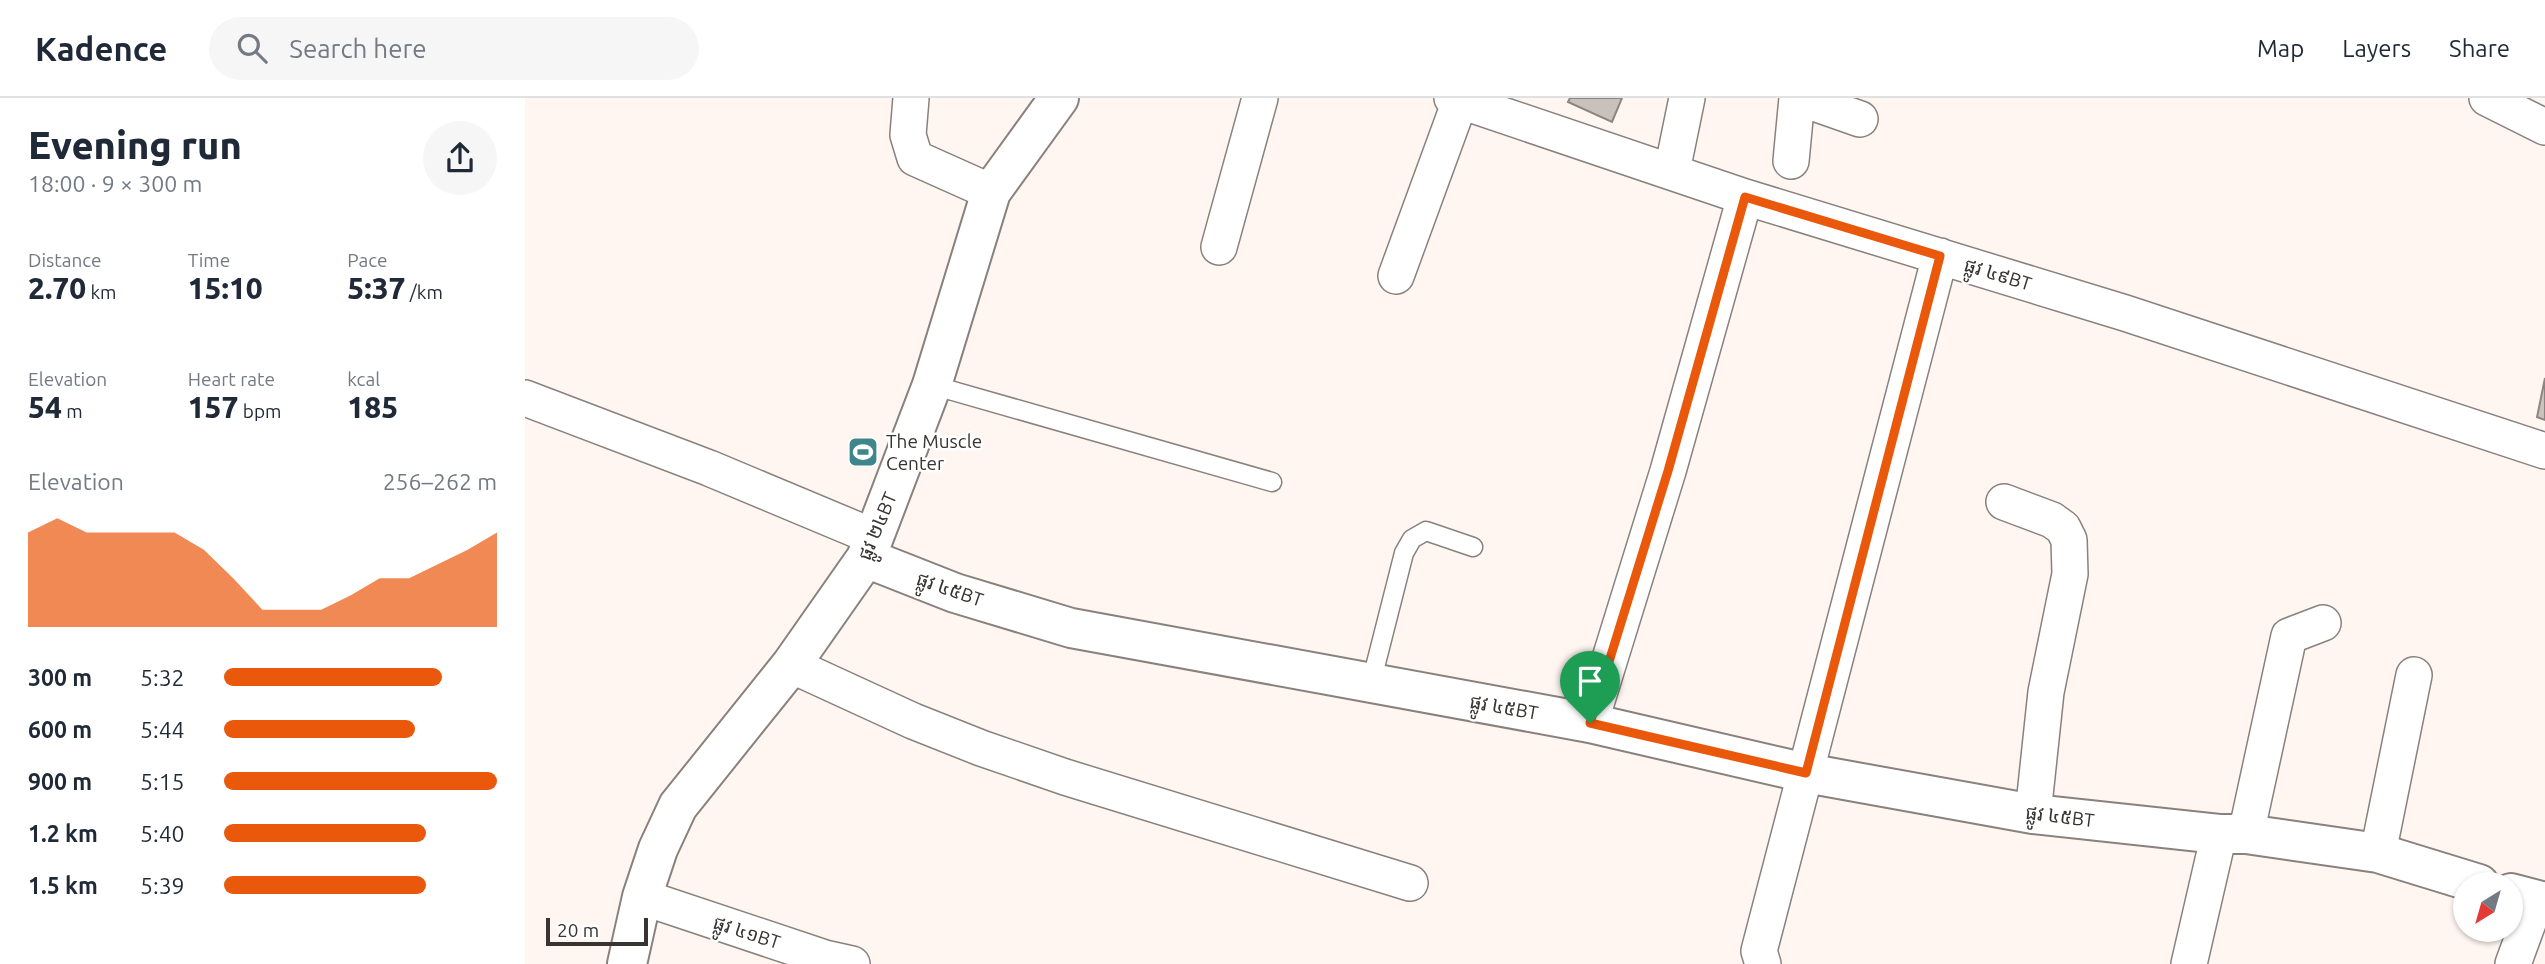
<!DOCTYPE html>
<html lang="en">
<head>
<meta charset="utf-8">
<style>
  body { margin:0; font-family:Ubuntu,"Noto Sans Khmer",sans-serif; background:#f6f6f7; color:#1f2937; height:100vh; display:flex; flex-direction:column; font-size:26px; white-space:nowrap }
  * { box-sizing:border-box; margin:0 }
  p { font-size:23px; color:#747a83 }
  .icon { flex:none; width:38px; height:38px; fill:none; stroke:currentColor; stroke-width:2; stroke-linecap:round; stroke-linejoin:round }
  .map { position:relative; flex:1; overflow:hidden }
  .sheet { display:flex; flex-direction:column; background:#fff; width:525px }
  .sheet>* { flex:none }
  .needle { width:46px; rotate:217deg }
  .tools { position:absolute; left:1928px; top:774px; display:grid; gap:14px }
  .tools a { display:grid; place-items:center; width:70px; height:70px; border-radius:50%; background:#fff; box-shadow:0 2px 5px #0004; font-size:35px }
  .scale { position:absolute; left:21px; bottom:18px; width:102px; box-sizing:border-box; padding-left:7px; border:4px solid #373432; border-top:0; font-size:19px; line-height:24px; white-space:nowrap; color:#373432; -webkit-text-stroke:5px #fff; paint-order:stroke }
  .pin { position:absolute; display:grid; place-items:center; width:60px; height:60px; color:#fff; margin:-72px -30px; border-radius:50% 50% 50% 0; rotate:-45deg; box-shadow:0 0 7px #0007 }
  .pin .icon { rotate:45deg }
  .round { display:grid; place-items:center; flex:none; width:74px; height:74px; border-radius:37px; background:#f6f6f7 }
  .headline { display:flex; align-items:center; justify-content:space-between; height:119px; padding:0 28px }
  h1 { font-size:38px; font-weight:800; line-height:52px }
  .metrics { display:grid; grid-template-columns:repeat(3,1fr); gap:10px; height:119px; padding:7px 28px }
  .metrics div { display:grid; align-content:center }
  .metrics b { font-size:30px; font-weight:800 }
  .metrics small { font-size:19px; font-weight:400 }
  .metrics p { font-size:19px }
  .chart { height:196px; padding:14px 28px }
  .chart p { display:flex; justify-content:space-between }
  .chart svg { width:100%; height:126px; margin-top:7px; fill:#ea580c; opacity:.7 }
  ul { padding:0 28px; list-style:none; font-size:23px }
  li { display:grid; grid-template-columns:112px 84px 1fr; align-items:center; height:52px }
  li i { height:18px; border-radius:9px; background:#ea580c }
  header { display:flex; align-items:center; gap:42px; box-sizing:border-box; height:98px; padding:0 35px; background:#fff; border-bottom:2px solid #e0e1e3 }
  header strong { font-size:33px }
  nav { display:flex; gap:38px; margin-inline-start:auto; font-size:24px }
  .search { width:490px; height:63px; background:#f6f6f7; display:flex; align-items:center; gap:18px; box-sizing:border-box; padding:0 24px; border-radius:38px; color:#747a83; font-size:26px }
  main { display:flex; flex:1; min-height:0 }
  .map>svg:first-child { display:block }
</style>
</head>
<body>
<header>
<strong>Kadence</strong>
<div class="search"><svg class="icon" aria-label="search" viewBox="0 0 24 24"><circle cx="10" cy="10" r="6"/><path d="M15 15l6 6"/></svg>Search here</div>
<nav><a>Map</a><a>Layers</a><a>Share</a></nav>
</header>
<main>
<section class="sheet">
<div class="headline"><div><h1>Evening run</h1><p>18:00 · 9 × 300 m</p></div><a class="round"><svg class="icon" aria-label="share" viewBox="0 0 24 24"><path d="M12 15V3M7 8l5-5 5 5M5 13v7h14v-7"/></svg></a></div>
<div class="metrics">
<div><p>Distance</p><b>2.70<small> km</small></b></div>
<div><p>Time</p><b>15:10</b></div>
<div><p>Pace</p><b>5:37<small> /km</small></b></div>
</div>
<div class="metrics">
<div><p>Elevation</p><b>54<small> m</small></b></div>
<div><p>Heart rate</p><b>157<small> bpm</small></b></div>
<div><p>kcal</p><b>185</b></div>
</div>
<div class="chart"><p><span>Elevation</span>256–262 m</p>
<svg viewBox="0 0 160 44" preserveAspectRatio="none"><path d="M0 44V11L10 6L20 11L30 11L40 11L50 11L60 17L70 27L80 38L90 38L100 38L110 33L120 27L130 27L140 22L150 17L160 11V44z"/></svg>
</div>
<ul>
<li><b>300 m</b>5:32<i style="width:80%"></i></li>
<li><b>600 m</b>5:44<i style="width:70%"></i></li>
<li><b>900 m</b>5:15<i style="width:100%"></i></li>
<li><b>1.2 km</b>5:40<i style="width:74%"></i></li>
<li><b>1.5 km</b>5:39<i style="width:74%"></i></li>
</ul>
</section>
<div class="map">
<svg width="2020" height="866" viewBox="0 0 2020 866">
  <rect width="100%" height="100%" fill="#fff6f1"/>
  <path fill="#c9c1bc" stroke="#8d8581" stroke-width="2" d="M1045,0H1097L1087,24L1043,4Z
    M2020,280V322L2012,319Z"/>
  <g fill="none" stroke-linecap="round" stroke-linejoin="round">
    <g stroke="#89817d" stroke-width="21">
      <path id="service" d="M407,287L747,384
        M846,585L879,455L887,441L901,433L948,449"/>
    </g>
    <g stroke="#89817d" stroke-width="38">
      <path id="minor" d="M386,0L383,37L390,60L466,94
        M927,0L1220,99L1600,215L2020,353
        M1275,0L1335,21
        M1962,0L2020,29
        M1266,63L1272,0
        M1147,73L1162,0
        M694,149L735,0
        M871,178L935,3
        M0,300L184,370L349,439
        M1479,404L1527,422L1538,430L1544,442L1545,476L1521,594L1508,716
        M266,567L388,623L456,650L540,679L885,785
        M1065,625L1143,373L1220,99
        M1721,736L1764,538L1798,525
        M1853,755L1889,577
        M117,799L300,860L327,866
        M1238,866L1234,853L1415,158
        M1664,866L1694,736
        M1988,866L2011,803"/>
    </g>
    <g stroke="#89817d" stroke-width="42">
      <path id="tertiary" d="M341,460L430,495L546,530L1065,625L1281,675L1508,716L1694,736H1721L1853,755L1954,786
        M1986,795L2020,804
        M102,866L117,799L133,751L153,708L266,567L341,460L407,287L466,94L534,0"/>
    </g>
    <use href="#service" stroke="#fff" stroke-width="18"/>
    <use href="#minor" stroke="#fff" stroke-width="35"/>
    <use href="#tertiary" stroke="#fff" stroke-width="38"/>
  </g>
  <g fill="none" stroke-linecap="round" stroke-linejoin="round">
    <g stroke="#fff" stroke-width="14">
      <path id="route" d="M1220,99L1415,158L1281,675L1065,625L1143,373Z"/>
    </g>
    <use href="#route" stroke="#ea580c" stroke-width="9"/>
  </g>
  <defs>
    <g id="stadium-square" transform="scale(1.575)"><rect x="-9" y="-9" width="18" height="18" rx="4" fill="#3e858c" stroke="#fff"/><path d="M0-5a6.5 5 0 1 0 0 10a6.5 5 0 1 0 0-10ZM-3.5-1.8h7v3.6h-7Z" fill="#fff"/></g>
  </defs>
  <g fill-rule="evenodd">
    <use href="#stadium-square" x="338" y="354"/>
  </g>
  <g text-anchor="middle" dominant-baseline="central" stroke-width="5" stroke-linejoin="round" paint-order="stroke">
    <g font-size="19" fill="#373432" stroke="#fff">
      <text transform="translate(1473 176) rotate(17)">ផ្លូវ ៤៩BT</text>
      <text transform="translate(352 428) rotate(-67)">ផ្លូវ ២៤BT</text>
      <text transform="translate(425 491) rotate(19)">ផ្លូវ ៤៥BT</text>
      <text transform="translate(979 609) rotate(10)">ផ្លូវ ៤៥BT</text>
      <text transform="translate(1535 718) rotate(7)">ផ្លូវ ៤៥BT</text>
      <text transform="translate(222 834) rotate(18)">ផ្លូវ ៤១BT</text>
    </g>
    <g font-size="19" fill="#373432" stroke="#fff" text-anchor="start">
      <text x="361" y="343">The Muscle<tspan x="361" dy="22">Center</tspan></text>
    </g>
  </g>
</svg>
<div class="tools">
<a><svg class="needle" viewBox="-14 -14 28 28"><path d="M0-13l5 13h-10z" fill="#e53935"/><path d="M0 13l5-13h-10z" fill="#747a83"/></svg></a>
</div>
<div class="scale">20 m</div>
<div class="pin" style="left:1065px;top:625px;background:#1e9e55"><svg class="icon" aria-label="arrive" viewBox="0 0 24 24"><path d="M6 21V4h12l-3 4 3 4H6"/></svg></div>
</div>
</main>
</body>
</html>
